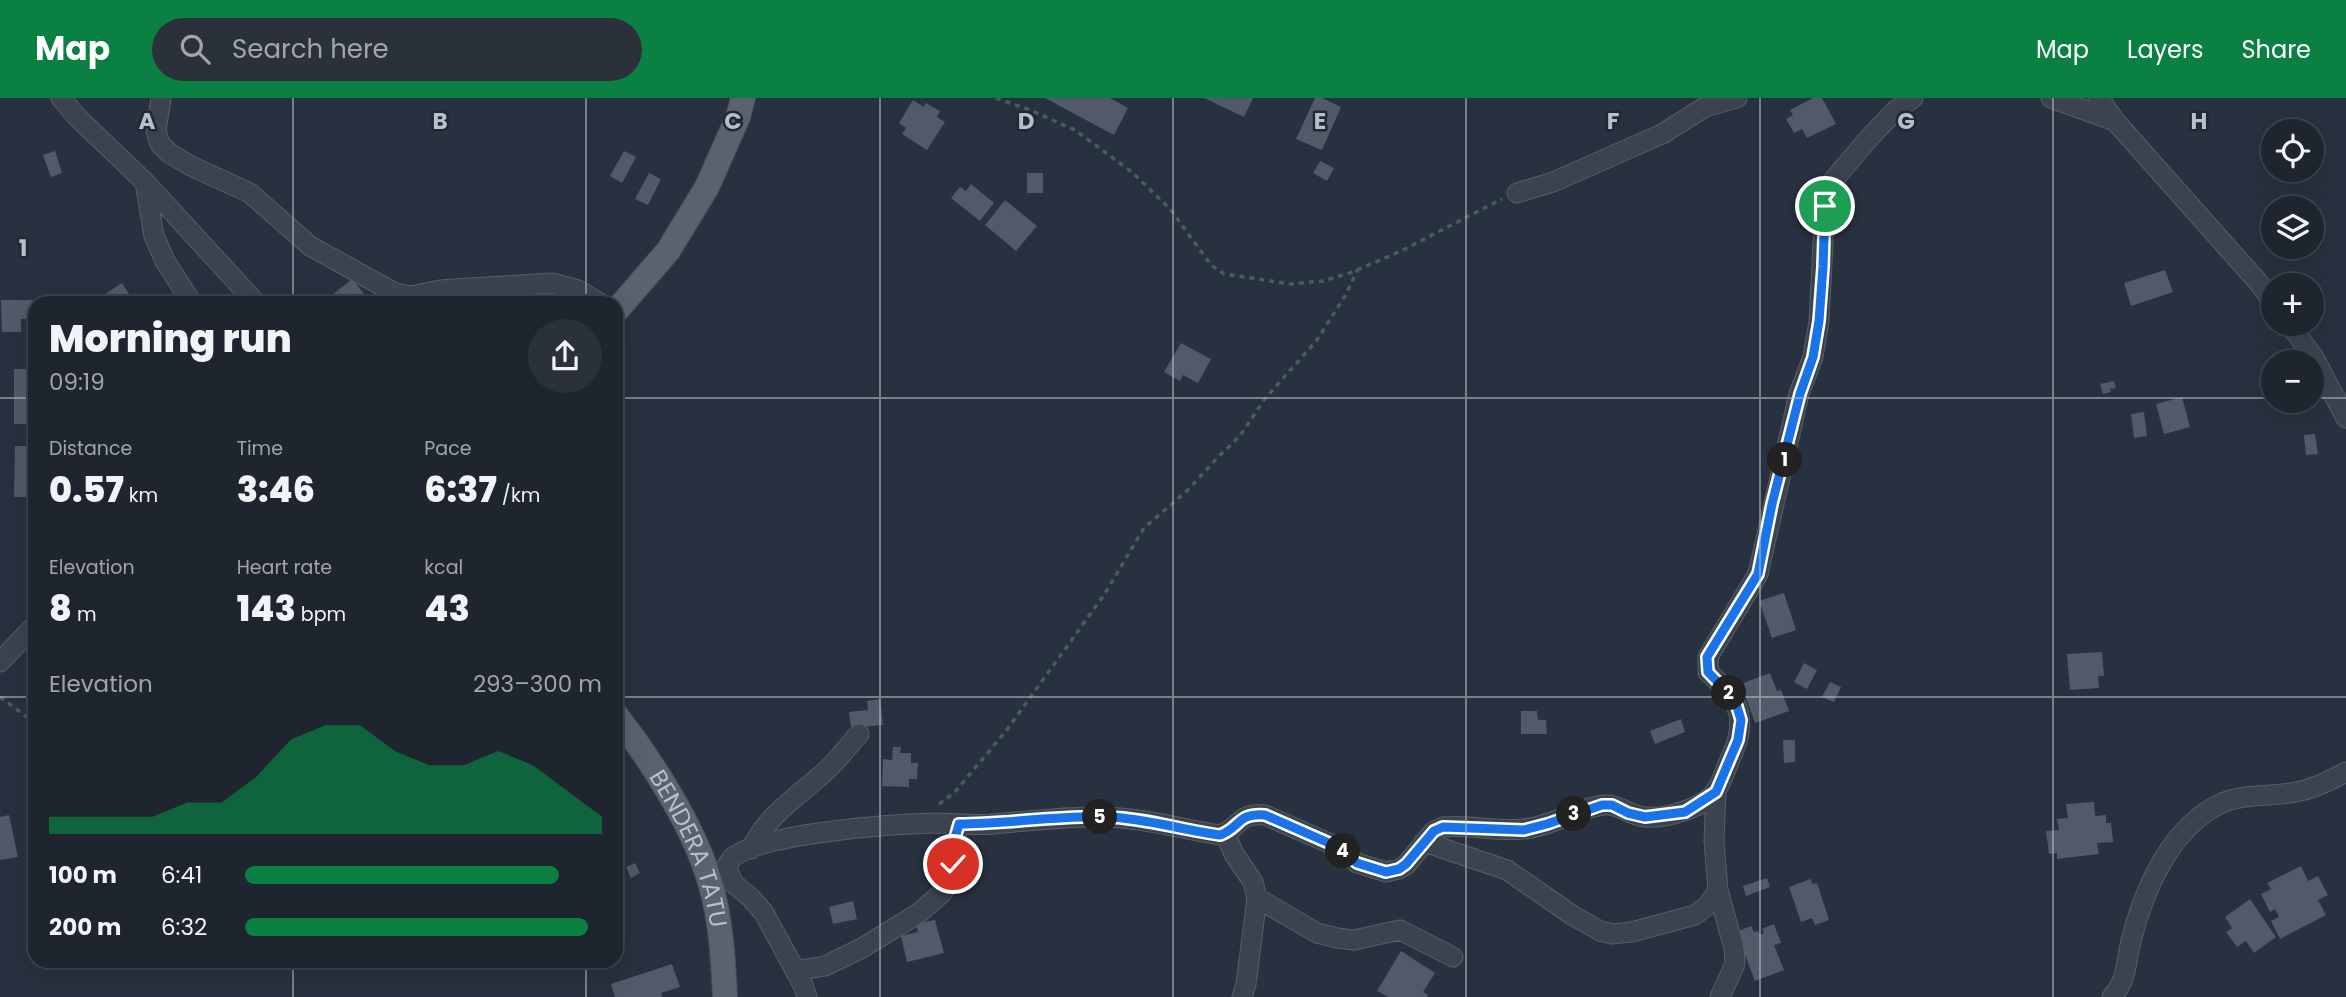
<!DOCTYPE html>
<html lang="en">
<head>
<meta charset="utf-8">
<style>
  body { margin:0; font-family:Poppins,sans-serif; background:#2b313b; color:#f1f3f6; height:100vh; display:flex; flex-direction:column; font-size:26px; white-space:nowrap }
  * { box-sizing:border-box; margin:0 }
  p { font-size:23px; color:#a1a5aa }
  .icon { flex:none; width:38px; height:38px; fill:none; stroke:currentColor; stroke-width:2; stroke-linecap:round; stroke-linejoin:round }
  .map { position:relative; flex:1; overflow:hidden }
  .sheet { position:absolute; left:28px; top:198px; width:595px; height:672px; display:flex; flex-direction:column; background:#1e252f; border-radius:21px; box-shadow:0 7px 28px #0002,0 0 0 2px #3c424b }
  .sheet>* { flex:none }
  .tools { position:absolute; left:2261px; top:21px; display:grid; gap:14px }
  .tools a { display:grid; place-items:center; width:63px; height:63px; border-radius:50%; background:#1e252f; box-shadow:0 7px 28px #0002,0 0 0 2px #3c424b; font-size:35px }
  .pin { position:absolute; display:grid; place-items:center; width:60px; height:60px; color:#fff; margin:-30px; border:4px solid #fff; border-radius:50%; box-shadow:0 2px 7px #0007 }
  .km { position:absolute; width:35px; height:35px; margin:-18px; border-radius:50%; background:#222; color:#fff; font-size:19px; line-height:35px; text-align:center }
  .round { display:grid; place-items:center; flex:none; width:74px; height:74px; border-radius:37px; background:#2b313b }
  .headline { display:flex; align-items:center; justify-content:space-between; height:119px; padding:0 21px }
  h1 { font-size:38px; font-weight:800; line-height:52px }
  .metrics { display:grid; grid-template-columns:repeat(3,1fr); gap:10px; height:119px; padding:7px 21px }
  .metrics div { display:grid; align-content:center }
  .metrics b { font-size:35px; font-weight:800 }
  .metrics small { font-size:19px; font-weight:400 }
  .metrics p { font-size:19px }
  .chart { height:196px; padding:14px 21px }
  .chart p { display:flex; justify-content:space-between }
  .chart svg { width:100%; height:126px; margin-top:7px; fill:#0b8043; opacity:.7 }
  ul { padding:0 21px; list-style:none; font-size:23px }
  li { display:grid; grid-template-columns:112px 84px 1fr; align-items:center; height:52px }
  li i { height:18px; border-radius:9px; background:#0b8043 }
  header { display:flex; align-items:center; gap:42px; box-sizing:border-box; height:98px; padding:0 35px; background:#0b8043; color:#fff }
  header strong { font-size:33px }
  nav { display:flex; gap:38px; margin-inline-start:auto; font-size:24px }
  .search { width:490px; height:63px; background:#2b313b; display:flex; align-items:center; gap:18px; box-sizing:border-box; padding:0 24px; border-radius:38px; color:#a1a5aa; font-size:26px }
  .map>svg:first-child { display:block }
</style>
</head>
<body>
<header>
<strong>Map</strong>
<div class="search"><svg class="icon" aria-label="search" viewBox="0 0 24 24"><circle cx="10" cy="10" r="6"/><path d="M15 15l6 6"/></svg>Search here</div>
<nav><a>Map</a><a>Layers</a><a>Share</a></nav>
</header>
<div class="map">
<svg width="2346" height="899" viewBox="0 0 2346 899">
  <rect width="100%" height="100%" fill="#28313f"/>
  <path fill="#525a69" d="M1045,0H1110L1128,10L1114,37Z
    M1204,0H1253L1244,19Z
    M1315,0H1322L1341,9L1322,52L1296,41Z
    M1813,0H1822L1836,26L1807,40L1802,31L1794,35L1786,21L1793,17L1790,12Z
    M913,2L924,9L926,5L940,13L937,19L945,24L927,52L902,36L906,30L899,25Z
    M55,53L62,75L51,79L43,57Z
    M624,53L636,59L622,85L610,78Z
    M1320,63L1334,70L1327,83L1313,75Z
    M649,75L661,81L648,107L635,101Z
    M1027,75H1043V95H1027Z
    M971,86L994,105L980,123L951,100L960,89L966,93Z
    M1005,102L1037,128L1016,153L985,127Z
    M2165,172L2173,194L2131,208L2124,185Z
    M352,181L365,197L356,205H322Z
    M122,185L135,205H97L96,202Z
    M1,202H52L53,205H35V221H21V234H2Z
    M1181,245L1211,261L1198,285L1183,277L1180,283L1164,274Z
    M14,271H35V326H14Z
    M2114,283L2116,290L2110,291L2111,294L2103,296L2100,286Z
    M2182,299L2190,329L2164,336L2156,306Z
    M2144,314L2147,338L2134,340L2131,316Z
    M2315,336L2318,356L2306,357L2304,337Z
    M15,348H35V399H14Z
    M1784,495L1796,532L1772,540L1759,503Z
    M2102,554L2104,578H2098L2099,590L2070,592L2067,556Z
    M1804,565L1817,572L1807,591L1794,584Z
    M1770,575L1777,593L1781,592L1789,613L1755,625L1741,586Z
    M1830,584L1841,589L1834,604L1822,599Z
    M880,601L883,627L851,630L849,614L868,612L867,603Z
    M1521,613H1537L1538,622H1546L1547,636H1521Z
    M1681,621L1685,634L1655,646L1650,633Z
    M1783,642H1795V664L1784,665Z
    M893,649H901L900,655H911V665H918L917,681H909V689L882,688L883,661L892,662Z
    M2094,704L2095,718L2106,717V725H2111L2113,744L2097,745L2099,756L2057,761V755L2049,756L2046,733L2059,732L2057,721L2068,720L2066,706Z
    M9,717L18,759L0,762V719Z
    M635,765L640,775L631,780L626,769Z
    M2301,768L2308,783L2318,778L2328,797L2318,802L2326,817L2280,841L2271,823L2279,819L2275,811L2270,814L2261,796L2271,791L2267,785Z
    M1767,780L1770,789L1746,798L1743,788Z
    M1811,781L1812,786L1817,785L1829,822L1815,827L1812,820L1801,824L1789,789Z
    M2250,801L2276,839L2254,855L2246,843L2237,849L2226,834L2232,830L2225,819Z
    M853,803L857,821L833,826L829,809Z
    M935,822L944,855L907,864L901,838L918,834L916,826Z
    M1774,826L1781,845L1774,847L1784,872L1755,883L1736,834L1751,828L1754,834L1758,833L1760,837L1764,835L1762,831Z
    M1401,853L1435,875L1423,894L1428,897L1427,899H1388L1377,893Z
    M672,866L680,889L661,895L662,899H615L611,886Z"/>
  <g fill="none" stroke-linecap="round" stroke-linejoin="round">
    <g stroke="#575e69" stroke-width="21">
      <path id="minor" d="M61,0L78,20L145,84L256,205
        M161,0L156,33L160,46L169,55L191,68L250,95L310,148L395,195L411,198L440,192L552,185L578,192L600,205
        M2051,0L2115,23
        M2099,0L2115,23L2258,184L2273,204
        M145,84L154,138L165,163L192,205
        M1517,95L1553,84L1662,36L1705,9L1737,0
        M2289,226L2313,258L2346,320
        M0,564L35,527
        M1225,735L1234,756L1253,784L1257,800L1246,886L1242,899
        M1424,744L1507,772L1572,817L1600,833L1612,836L1632,834L1695,817L1708,807L1718,792L1714,743L1716,694
        M751,751C768,715 802,696 830,669C840,659 849,647 859,636
        M1718,792L1734,850L1735,866L1720,899
        M1257,800L1317,835L1337,840L1354,842L1400,832L1453,859
        M795,873L825,868L862,850L919,815L942,795L951,781L952,750L959,726
        M807,899L803,887L764,815L751,800L734,786L726,769C728,766 730,763 732,760C761,735 894,726 935,725C954,725 974,728 993,726C1031,723 1067,718 1104,719C1144,720 1181,731 1220,737C1239,731 1238,714 1265,717L1338,749L1357,765L1386,774L1399,771L1406,767L1434,733L1443,729C1469,726 1496,734 1523,731C1551,729 1576,710 1604,707C1618,705 1630,718 1645,719C1665,721 1706,710 1717,691C1724,679 1728,665 1734,652C1749,615 1734,598 1708,574V559L1758,476L1799,296L1813,259L1819,223L1825,108L1830,86L1870,39L1896,12L1913,0
        M2112,899C2128,882 2126,860 2132,839C2145,789 2172,728 2222,705C2246,695 2272,699 2296,694C2314,691 2330,683 2346,674"/>
    </g>
    <g stroke="#464c58" stroke-width="26">
      <g id="major">
        <path d="M616,213L668,153L707,89L738,19L743,0"/>
        <path id="s1" d="M616,617C648,658 686,717 704,766C720,808 723,854 725,899"/>
      </g>
    </g>
    <path stroke="#4a5c5f" stroke-width="3.5" stroke-dasharray="5 5" stroke-linecap="butt" d="M996,0L1030,12L1075,32L1132,74L1170,111L1211,167L1224,176L1290,186L1323,183L1350,175L1401,153L1502,101
      M0,599L35,625
      M939,706L955,694L1006,633L1104,497L1144,430L1188,392L1217,360L1240,338L1264,302L1317,242L1345,198L1358,171"/>
    <use href="#minor" stroke="#3c434f" stroke-width="19"/>
    <use href="#major" stroke="#5b626e" stroke-width="24"/>
  </g>
  <g fill="none" stroke-linecap="round" stroke-linejoin="round">
    <g stroke="#fff" stroke-width="14">
      <path id="route" d="M953,766L952,750L959,726C1009,726 1057,717 1107,719C1145,720 1182,732 1220,737C1239,731 1238,714 1265,717L1338,749L1357,765L1386,774L1399,771L1406,766L1434,733L1443,729L1524,732L1547,726L1602,707H1612L1628,715L1645,719L1685,714L1716,694L1738,642L1741,622L1735,602L1708,574L1707,559L1758,476L1772,406L1800,296L1813,259L1819,223L1823,169L1825,108"/>
    </g>
    <use href="#route" stroke="#1a73e8" stroke-width="9"/>
  </g>
  <path fill="none" stroke="#b9bfc9" stroke-width="2" stroke-opacity="0.55" d="M293,0V205M586,0V205M880,0V899M1173,0V899M1466,0V899M1760,0V899M2053,0V899M0,300H35M616,300H2273M2312,300H2346M0,599H35M616,599H2346M293,863V899M586,863V899"/>
  <g text-anchor="middle" dominant-baseline="central" stroke-width="5" stroke-linejoin="round" paint-order="stroke">
    <g font-size="24" fill="#b9bfc9" stroke="#212834">
      <text stroke="none"><textPath href="#s1" startOffset="154">BENDERA TATU</textPath></text>
    </g>
  </g>
  <g font-size="23" text-anchor="middle" font-weight="bold" fill="#b9bfc9" stroke="#212834" stroke-width="5" stroke-linejoin="round" paint-order="stroke">
    <text x="147" y="31">A</text>
    <text x="440" y="31">B</text>
    <text x="733" y="31">C</text>
    <text x="1026" y="31">D</text>
    <text x="1320" y="31">E</text>
    <text x="1613" y="31">F</text>
    <text x="1906" y="31">G</text>
    <text x="2199" y="31">H</text>
    <text x="23" y="158">1</text>
  </g>
</svg>
<div class="tools">
<a><svg class="icon" aria-label="locate" viewBox="0 0 24 24"><circle cx="12" cy="12" r="6"/><path d="M12 2v4M12 18v4M2 12h4M18 12h4"/></svg></a>
<a><svg class="icon" aria-label="layers" viewBox="0 0 24 24"><path d="M12 4l9 5-9 5-9-5zM3 14l9 5 9-5"/></svg></a>
<a>+</a>
<a>−</a>
</div>
<div class="pin" style="left:1825px;top:108px;background:#1e9e55"><svg class="icon" aria-label="arrive" viewBox="0 0 24 24"><path d="M6 21V4h12l-3 4 3 4H6"/></svg></div>
<div class="pin" style="left:953px;top:766px;background:#d93025"><svg class="icon" aria-label="check" viewBox="0 0 24 24"><path d="M5 12l5 5 9-10"/></svg></div>
<b class="km" style="left:1785px;top:362px">1</b>
<b class="km" style="left:1729px;top:595px">2</b>
<b class="km" style="left:1574px;top:716px">3</b>
<b class="km" style="left:1343px;top:753px">4</b>
<b class="km" style="left:1100px;top:719px">5</b>
<section class="sheet">
<div class="headline"><div><h1>Morning run</h1><p>09:19</p></div><a class="round"><svg class="icon" aria-label="share" viewBox="0 0 24 24"><path d="M12 15V3M7 8l5-5 5 5M5 13v7h14v-7"/></svg></a></div>
<div class="metrics">
<div><p>Distance</p><b>0.57<small> km</small></b></div>
<div><p>Time</p><b>3:46</b></div>
<div><p>Pace</p><b>6:37<small> /km</small></b></div>
</div>
<div class="metrics">
<div><p>Elevation</p><b>8<small> m</small></b></div>
<div><p>Heart rate</p><b>143<small> bpm</small></b></div>
<div><p>kcal</p><b>43</b></div>
</div>
<div class="chart"><p><span>Elevation</span>293–300 m</p>
<svg viewBox="0 0 160 44" preserveAspectRatio="none"><path d="M0 44V38L10 38L20 38L30 38L40 33L50 33L60 24L70 11L80 6L90 6L100 15L110 20L120 20L130 15L140 20L150 29L160 38V44z"/></svg>
</div>
<ul>
<li><b>100 m</b>6:41<i style="width:88%"></i></li>
<li><b>200 m</b>6:32<i style="width:96%"></i></li>
</ul>
</section>
</div>
</body>
</html>
